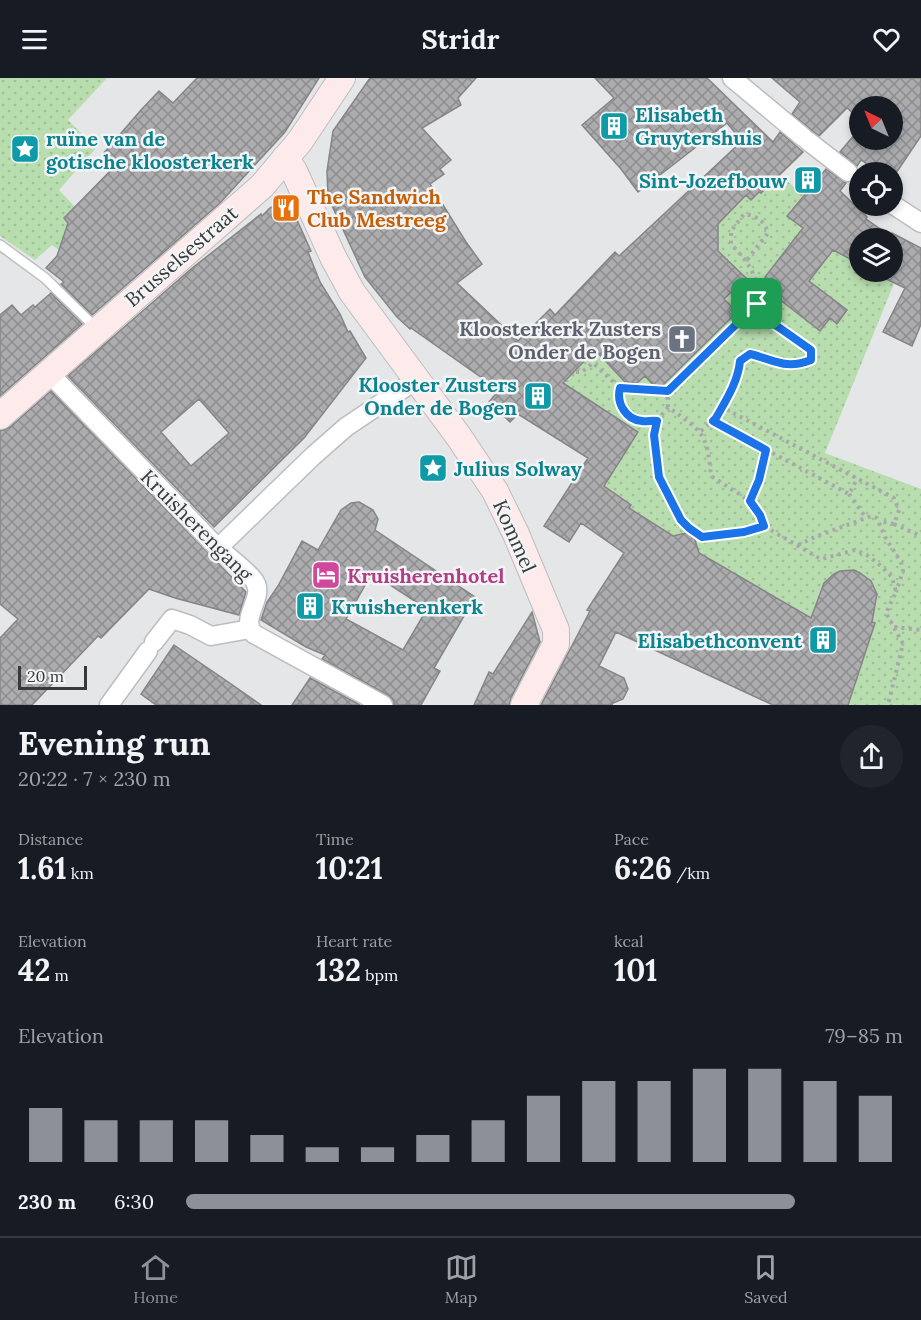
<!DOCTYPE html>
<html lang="en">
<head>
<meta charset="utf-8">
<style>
  body { margin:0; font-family:Lora,serif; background:#20242c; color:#f1f3f6; height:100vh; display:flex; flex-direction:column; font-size:22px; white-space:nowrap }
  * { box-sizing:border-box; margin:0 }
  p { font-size:20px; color:#9ea1a6 }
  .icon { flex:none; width:33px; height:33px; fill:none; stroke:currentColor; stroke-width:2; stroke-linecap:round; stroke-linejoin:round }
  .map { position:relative; height:627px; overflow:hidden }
  .details { display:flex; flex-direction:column; background:#171b24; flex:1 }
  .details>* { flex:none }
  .needle { width:39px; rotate:317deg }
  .fabs { position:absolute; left:849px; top:18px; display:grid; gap:12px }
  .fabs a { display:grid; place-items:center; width:54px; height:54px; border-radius:50%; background:#171b24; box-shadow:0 3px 9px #0003; font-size:30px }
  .scale { position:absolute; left:18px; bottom:15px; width:69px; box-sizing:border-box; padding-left:6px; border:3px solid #39393a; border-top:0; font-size:16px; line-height:21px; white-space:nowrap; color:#39393a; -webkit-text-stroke:4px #f2f4f6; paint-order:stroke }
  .pin { position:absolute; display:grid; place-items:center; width:51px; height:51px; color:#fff; margin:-26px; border-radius:12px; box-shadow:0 3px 9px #0006 }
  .round { display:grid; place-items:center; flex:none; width:63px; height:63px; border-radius:32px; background:#20242c }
  .head { display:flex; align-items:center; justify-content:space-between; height:102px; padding:0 18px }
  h1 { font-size:33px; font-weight:800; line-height:45px }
  .metrics { display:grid; grid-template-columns:repeat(3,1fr); gap:9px; height:102px; padding:6px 18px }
  .metrics div { display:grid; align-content:center }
  .metrics b { font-size:30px; font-weight:800 }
  .metrics small { font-size:16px; font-weight:400 }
  .metrics p { font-size:16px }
  .chart { height:168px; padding:12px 18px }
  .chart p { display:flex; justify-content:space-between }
  .chart svg { width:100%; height:108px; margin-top:6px; stroke:#8c9099; stroke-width:6 }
  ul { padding:0 18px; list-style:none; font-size:20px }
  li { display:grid; grid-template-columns:96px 72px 1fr; align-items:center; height:45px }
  li i { height:15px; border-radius:8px; background:#8c9099 }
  header { display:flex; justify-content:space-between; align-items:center; height:78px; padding:0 18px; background:#171b24; font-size:27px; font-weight:800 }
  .tab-bar { display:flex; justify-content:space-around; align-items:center; height:84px; border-top:2px solid #363941; background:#171b24; font-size:16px; color:#9ea1a6 }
  .tab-bar a { display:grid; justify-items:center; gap:3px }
  .tab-bar .current { color:#8c9099 }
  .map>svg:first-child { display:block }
</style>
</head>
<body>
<header><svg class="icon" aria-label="menu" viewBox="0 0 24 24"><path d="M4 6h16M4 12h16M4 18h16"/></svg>Stridr<svg class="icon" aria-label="heart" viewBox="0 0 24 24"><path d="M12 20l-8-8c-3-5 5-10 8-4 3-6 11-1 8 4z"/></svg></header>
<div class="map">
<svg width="921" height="627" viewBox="0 0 921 627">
  <defs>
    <pattern id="grass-dots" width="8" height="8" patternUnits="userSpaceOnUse" patternTransform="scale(1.5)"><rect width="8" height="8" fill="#b8deaf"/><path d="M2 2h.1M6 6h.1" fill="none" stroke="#9fbf97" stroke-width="1.8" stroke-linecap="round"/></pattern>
    <pattern id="building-cross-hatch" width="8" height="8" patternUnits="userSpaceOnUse" patternTransform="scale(1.5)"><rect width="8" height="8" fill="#acacae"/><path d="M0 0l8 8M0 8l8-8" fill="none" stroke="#8d8d8f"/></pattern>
  </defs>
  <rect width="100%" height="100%" fill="#e5e6e8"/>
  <path fill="url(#grass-dots)" d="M0,0H107L68,42L96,70L59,112L75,129L64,140L70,146L67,178L52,167L35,182L0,158Z
    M780,97L794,109L797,106L807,113L788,136L803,150L780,180L767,201L783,213L778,220L819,253L830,240L837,245L846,231L809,203L841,162L859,176L860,194H872L883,199L886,194L897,198L825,375L921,411V627H848L875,546L871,543C874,535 878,525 877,516C873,492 841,484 826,502C818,513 815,529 810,542L693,472L694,459L686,455L678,457L676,461L629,430L631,427L602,412L617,389L636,352L563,305L595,273L625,305H637L646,296V300L653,307L733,231L724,221L745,200L713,168L718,163V157L713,151L746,117L751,122Z"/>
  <path fill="url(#building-cross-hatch)" stroke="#858486" stroke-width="1.5" fill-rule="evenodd" d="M197,0H319L285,54L220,125L92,237L61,206L64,204L46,190L57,178L68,145L64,140L116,87L103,76L141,32L159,13L173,25Z
    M370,0H476L458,20L461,27L422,50L451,82L440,91L444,96L430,106L466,164L482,186L457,205L518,263L550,231L555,237L615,174L619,178L742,63L727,45L638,114L621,91L582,47L614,20L595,0H707L773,64L780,54L803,74L761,115L759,114L751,122L746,117L718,146V173L746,200L724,221L733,230L729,234L733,238L663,307H653L645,298L637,305L625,304L595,272L563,305L638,354L604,408L631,427L629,430L673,458L686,455L694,459L699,475L811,540L824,505L834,496L840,493L854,492L860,495L871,503L877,516L872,544L875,545L848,627H773L616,554L599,588L624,600L628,611L623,621L613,625L612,627H541L590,533L587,532L624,475L581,445L569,464L544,448L588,380L518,336L510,344L489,324L499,312L411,250L410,251L397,239L365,199L328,119L327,93L333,53Z
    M772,0H921V58L892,101V94H879L861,82L857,88L840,74L860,50V62H892V28H860V41L847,30L819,58L792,36L800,24Z
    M826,91L846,105L840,113L867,139L866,141L892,159V155L921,170V246L912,268L883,254L905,210L872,194H892V160H860V186L833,172L809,203L847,232L837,246L830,240L820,253L778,220L783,213L765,199L803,150L787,138Z
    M288,122L311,173L308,174L320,204L340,236L348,254L350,253L366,280L304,360L214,449L68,298L191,191L261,136L262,138L270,130ZM199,321L229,355L191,388L161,354Z
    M51,215L82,246L0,318V237L12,227L21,237L33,227L35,229Z
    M51,313L246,514L239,537L175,520L149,511L101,560L98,558L32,627H0V560L18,541L0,526V353L10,349Z
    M359,424L373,432L378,441L375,452L475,519L434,590L440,593L421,627H394L393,622L388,617L322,581L325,577L306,569L261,542L267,524L278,508L302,463L318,472L341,432L351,425ZM372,495L427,531L403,572L346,541Z
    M532,534L540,564L511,620L509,627H474L489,594L493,596Z
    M174,567L221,599L261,627H156L141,616Z
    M310,600L360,627H292Z"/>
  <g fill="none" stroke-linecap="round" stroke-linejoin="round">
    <g stroke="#bcbdbf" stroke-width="12">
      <path id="lane" d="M0,167L45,200L97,251"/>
    </g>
    <g stroke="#bcbdbf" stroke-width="21">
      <path id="street" d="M732,0L803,59
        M808,63L848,94
        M892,126L921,145
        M49,295C103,351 158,407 212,464C225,477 241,487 253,501C268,518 238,539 254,556L383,627
        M218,470L313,378L346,349L416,302
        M154,564L172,541L190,547L211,558L250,551
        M109,627L148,573"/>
    </g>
    <g stroke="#bcbdbf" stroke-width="28">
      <path id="secondary" d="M285,80L294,93L333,179L352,214L459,359L495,413L516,456L556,552V566L524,627
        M0,338L262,108L300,63L342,0"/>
    </g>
    <path stroke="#a8a9ab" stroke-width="4" stroke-dasharray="3 4.5" stroke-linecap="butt" d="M576,294H582L593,285L620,310L667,313
      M620,310C616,325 626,342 642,343C647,344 652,342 657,343
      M668,329L667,313L757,226C762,201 747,183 731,166V153L744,136C757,138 764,142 768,155L747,182
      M722,329L739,296L740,283L750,276C775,282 785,292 811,282V272L774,246L757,226
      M713,343L849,416L857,401
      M701,353L716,340L722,329L894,420L899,432L894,446L879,443
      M849,416L866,440
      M750,423L759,402L766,372
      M894,446L921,458
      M764,448L744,454L702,459L689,450L682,442L659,399L655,372L654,357L657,343L668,329C702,354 707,353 711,398L750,423L760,437L764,448L817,479L822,481L855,472L867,477L881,488L892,499L896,514L886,535L903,566L888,627
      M798,467L815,459L866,440L872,438L877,440L885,459L901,484L903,493L896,514
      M894,549L921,552"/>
    <use href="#lane" stroke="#fff" stroke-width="9"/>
    <use href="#street" stroke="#fff" stroke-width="18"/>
    <use href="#secondary" stroke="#fcebea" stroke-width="26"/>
  </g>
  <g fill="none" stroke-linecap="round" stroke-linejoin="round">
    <g stroke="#fff" stroke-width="12">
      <path id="route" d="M757,226L774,246L811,272V282C785,292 775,282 750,276L740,283C738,304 726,322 716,340L713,343L766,372L759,402L750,423L760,437L764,448L744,454L702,459L689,450L681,442L659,399L654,357L657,343C652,342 647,344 642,343C626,342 616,325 620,310L668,313Z"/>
    </g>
    <use href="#route" stroke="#1a73e8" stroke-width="8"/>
  </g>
  <defs>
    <g id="building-square" transform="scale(1.5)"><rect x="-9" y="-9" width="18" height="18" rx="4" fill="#0f9aa8" stroke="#f2f4f6"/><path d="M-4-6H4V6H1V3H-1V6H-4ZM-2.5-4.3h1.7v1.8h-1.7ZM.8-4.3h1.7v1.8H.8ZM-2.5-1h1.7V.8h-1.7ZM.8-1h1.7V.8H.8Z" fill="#fff"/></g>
    <g id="sight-square" transform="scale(1.5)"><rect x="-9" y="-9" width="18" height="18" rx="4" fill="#0f9aa8" stroke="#f2f4f6"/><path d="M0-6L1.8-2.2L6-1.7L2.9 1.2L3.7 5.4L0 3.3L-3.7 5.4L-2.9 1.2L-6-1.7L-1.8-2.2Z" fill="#fff"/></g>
    <g id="restaurant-square" transform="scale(1.5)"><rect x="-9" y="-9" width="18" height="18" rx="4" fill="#e8710a" stroke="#f2f4f6"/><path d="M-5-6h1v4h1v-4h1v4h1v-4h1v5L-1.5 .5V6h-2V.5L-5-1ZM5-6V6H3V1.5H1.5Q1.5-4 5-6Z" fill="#fff"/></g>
    <g id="church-square" transform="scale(1.5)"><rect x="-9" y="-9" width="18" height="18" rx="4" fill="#6b7280" stroke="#f2f4f6"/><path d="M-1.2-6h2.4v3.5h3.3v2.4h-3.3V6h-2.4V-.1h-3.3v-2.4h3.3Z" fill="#fff"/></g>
    <g id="hotel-square" transform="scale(1.5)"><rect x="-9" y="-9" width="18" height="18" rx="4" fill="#d1479c" stroke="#f2f4f6"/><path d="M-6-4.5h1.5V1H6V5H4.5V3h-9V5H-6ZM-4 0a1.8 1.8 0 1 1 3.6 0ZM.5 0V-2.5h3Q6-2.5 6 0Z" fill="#fff"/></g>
  </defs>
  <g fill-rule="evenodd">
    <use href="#building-square" x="614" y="48"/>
    <use href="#sight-square" x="25" y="71"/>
    <use href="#building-square" x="808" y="102"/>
    <use href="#restaurant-square" x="286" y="130"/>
    <use href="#church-square" x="682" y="261"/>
    <use href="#building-square" x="538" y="318"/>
    <use href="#sight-square" x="433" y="390"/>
    <use href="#hotel-square" x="326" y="497"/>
    <use href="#building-square" x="310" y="528"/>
    <use href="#building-square" x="823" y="562"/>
  </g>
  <g text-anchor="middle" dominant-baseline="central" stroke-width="5" stroke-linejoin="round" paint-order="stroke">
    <g font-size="20" font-weight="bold" fill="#0d838f" stroke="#f2f4f6" text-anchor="start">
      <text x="635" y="36">Elisabeth<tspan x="635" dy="23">Gruytershuis</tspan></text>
      <text x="46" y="60">ruïne van de<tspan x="46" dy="23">gotische kloosterkerk</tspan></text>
      <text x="787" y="102" text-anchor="end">Sint-Jozefbouw</text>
      <text x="517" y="306" text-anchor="end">Klooster Zusters<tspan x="517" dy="23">Onder de Bogen</tspan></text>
      <text x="454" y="390">Julius Solway</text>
      <text x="331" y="528">Kruisherenkerk</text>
      <text x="802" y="562" text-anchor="end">Elisabethconvent</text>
    </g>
    <g font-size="20" font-weight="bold" fill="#c56008" stroke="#f2f4f6" text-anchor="start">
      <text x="307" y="118">The Sandwich<tspan x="307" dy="23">Club Mestreeg</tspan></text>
    </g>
    <g font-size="20" fill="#39393a" stroke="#f2f4f6">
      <text transform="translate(181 178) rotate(-41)">Brusselsestraat</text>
      <text transform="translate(197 447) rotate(45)">Kruisherengang</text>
      <text transform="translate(515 458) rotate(66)">Kommel</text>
    </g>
    <g font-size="20" font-weight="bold" fill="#5b616d" stroke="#f2f4f6" text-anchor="end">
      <text x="661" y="250">Kloosterkerk Zusters<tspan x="661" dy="23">Onder de Bogen</tspan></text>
    </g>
    <g font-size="20" font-weight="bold" fill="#b23c85" stroke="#f2f4f6" text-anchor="start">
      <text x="347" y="497">Kruisherenhotel</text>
    </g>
  </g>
</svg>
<div class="fabs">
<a><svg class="needle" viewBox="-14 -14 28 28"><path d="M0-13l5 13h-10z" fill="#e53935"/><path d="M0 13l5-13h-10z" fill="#9ea1a6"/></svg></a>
<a><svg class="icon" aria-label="locate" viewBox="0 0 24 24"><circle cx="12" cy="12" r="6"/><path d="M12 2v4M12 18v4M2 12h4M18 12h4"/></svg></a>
<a><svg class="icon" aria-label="layers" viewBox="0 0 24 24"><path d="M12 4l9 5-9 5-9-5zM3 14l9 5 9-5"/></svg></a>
</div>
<div class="scale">20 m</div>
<div class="pin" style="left:757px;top:226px;background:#1e9e55"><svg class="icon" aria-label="arrive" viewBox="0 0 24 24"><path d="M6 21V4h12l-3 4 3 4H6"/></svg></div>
</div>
<section class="details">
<div class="head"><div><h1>Evening run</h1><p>20:22 · 7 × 230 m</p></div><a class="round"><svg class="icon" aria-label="share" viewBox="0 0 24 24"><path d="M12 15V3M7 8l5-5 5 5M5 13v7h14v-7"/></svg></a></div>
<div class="metrics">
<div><p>Distance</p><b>1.61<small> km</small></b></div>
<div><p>Time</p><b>10:21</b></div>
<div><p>Pace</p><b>6:26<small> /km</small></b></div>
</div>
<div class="metrics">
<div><p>Elevation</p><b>42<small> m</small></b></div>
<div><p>Heart rate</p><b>132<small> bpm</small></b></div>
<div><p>kcal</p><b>101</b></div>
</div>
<div class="chart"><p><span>Elevation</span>79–85 m</p>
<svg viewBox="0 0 160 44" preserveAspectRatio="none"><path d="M5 44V22M15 44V27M25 44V27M35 44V27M45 44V33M55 44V38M65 44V38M75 44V33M85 44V27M95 44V17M105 44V11M115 44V11M125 44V6M135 44V6M145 44V11M155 44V17"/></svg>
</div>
<ul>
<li><b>230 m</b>6:30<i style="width:85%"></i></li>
</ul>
</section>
<nav class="tab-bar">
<a class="current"><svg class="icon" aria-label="home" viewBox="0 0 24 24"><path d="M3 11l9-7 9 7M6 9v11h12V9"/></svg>Home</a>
<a><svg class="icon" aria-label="map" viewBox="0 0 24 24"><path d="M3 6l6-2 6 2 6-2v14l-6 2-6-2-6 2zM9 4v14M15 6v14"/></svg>Map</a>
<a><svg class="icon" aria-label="saved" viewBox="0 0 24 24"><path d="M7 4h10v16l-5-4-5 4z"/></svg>Saved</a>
</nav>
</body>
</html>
